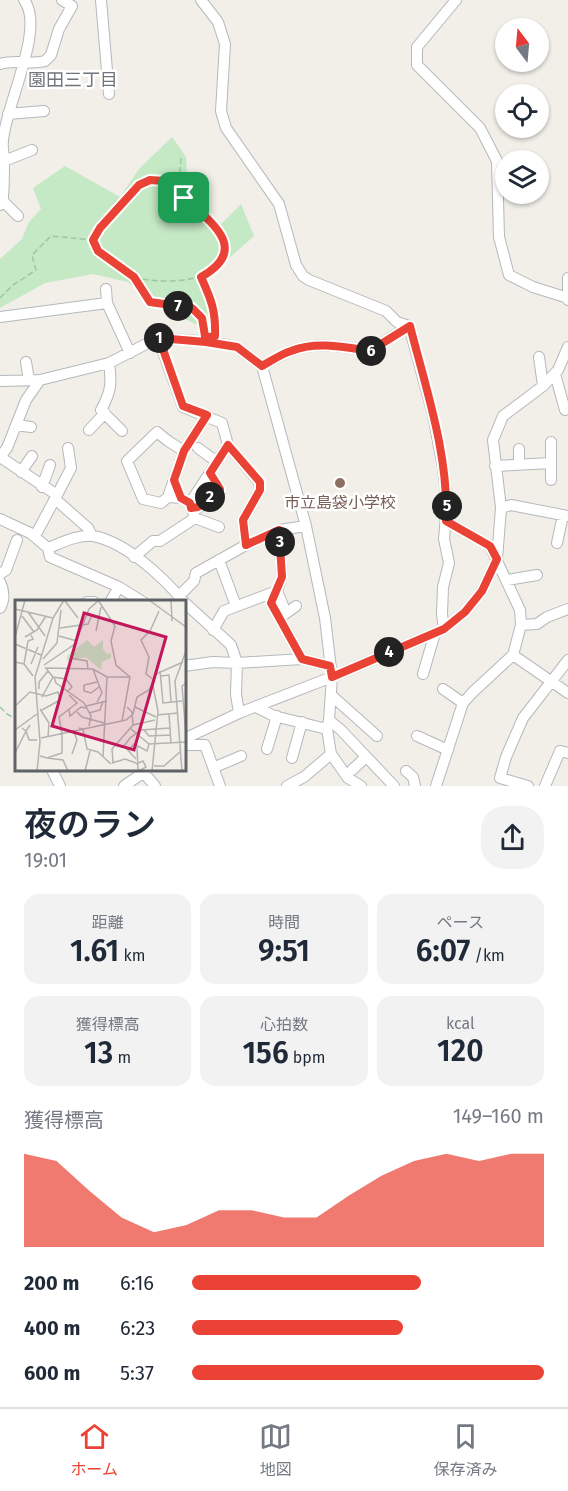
<!DOCTYPE html>
<html lang="ja">
<head>
<meta charset="utf-8">
<style>
  body { margin:0; font-family:"Fira Sans","Noto Sans JP",sans-serif; background:#f2f2f3; color:#1f2937; height:100vh; display:flex; flex-direction:column; font-size:22px; white-space:nowrap }
  * { box-sizing:border-box; margin:0 }
  p { font-size:20px; color:#747a83 }
  .icon { flex:none; width:33px; height:33px; fill:none; stroke:currentColor; stroke-width:2; stroke-linecap:round; stroke-linejoin:round }
  .map { position:relative; height:786px; overflow:hidden }
  .side { display:flex; flex-direction:column; background:#fff; flex:1 }
  .side>* { flex:none }
  .needle { width:39px; rotate:344deg }
  .fabs { position:absolute; left:495px; top:18px; display:grid; gap:12px }
  .fabs a { display:grid; place-items:center; width:54px; height:54px; border-radius:50%; background:#fff; box-shadow:0 2px 4px #0004; font-size:30px }
  .pin { position:absolute; display:grid; place-items:center; width:51px; height:51px; color:#fff; margin:-26px; border-radius:12px; box-shadow:0 3px 9px #0006 }
  .km { position:absolute; width:30px; height:30px; margin:-15px; border-radius:50%; background:#222; color:#fff; font-size:16px; line-height:30px; text-align:center }
  .round { display:grid; place-items:center; flex:none; width:63px; height:63px; border-radius:24px; background:#f2f2f3 }
  .head { display:flex; align-items:center; justify-content:space-between; height:102px; padding:0 24px }
  h1 { font-size:33px; font-weight:600; line-height:45px }
  .figures { display:grid; grid-template-columns:repeat(3,1fr); gap:9px; height:102px; padding:6px 24px }
  .figures div { display:grid; align-content:center; border-radius:15px; background:#f2f2f3; text-align:center }
  .figures b { font-size:30px; font-weight:600 }
  .figures small { font-size:16px; font-weight:400 }
  .figures p { font-size:16px }
  .chart { height:168px; padding:12px 24px }
  .chart p { display:flex; justify-content:space-between }
  .chart svg { width:100%; height:108px; margin-top:6px; fill:#ea4335; opacity:.7 }
  ul { padding:0 24px; list-style:none; font-size:20px }
  li { display:grid; grid-template-columns:96px 72px 1fr; align-items:center; height:45px }
  li i { height:15px; border-radius:8px; background:#ea4335 }
  .menu { display:flex; justify-content:space-around; align-items:center; height:84px; border-top:2px solid #e0e1e3; background:#fff; font-size:16px; color:#747a83 }
  .menu a { display:grid; justify-items:center; gap:3px }
  .menu .current { color:#ea4335 }
  .map>svg:first-child { display:block }
</style>
</head>
<body>
<div class="map">
<svg width="568" height="786" viewBox="0 0 568 786">
  <rect width="100%" height="100%" fill="#f1efe8"/>
  <path fill="#c5e8c5" d="M172,137L186,157L188,192L221,224L241,204L254,236L202,282L214,333L150,302L128,282L93,274L45,283L0,308V259L22,239L29,222L41,209L33,188L65,166L120,197L139,169Z"/>
  <g fill="none" stroke-linecap="round" stroke-linejoin="round">
    <g stroke="#b5b8bc" stroke-width="12">
      <path id="minor" d="M101,0L109,94
        M201,0L218,22L225,44L221,111L226,128L279,204L296,265L303,276L309,280L386,311L397,322L409,326
        M456,0L417,47V65L480,128L497,161L499,237L509,275L533,287L568,298
        M0,64C15,59 30,65 45,61L51,55L59,29L72,6L62,0
        M8,114L44,111
        M4,161L32,150
        M2,200L18,216
        M0,205L3,197C4,185 4,172 4,160C4,154 2,147 3,141C5,106 46,28 24,0
        M568,278V300
        M106,289L107,303
        M0,317L107,303L130,353
        M409,326L433,415L443,468L447,504L444,539L449,563L443,587L442,614L444,629
        M158,338L183,407L222,423L228,445L259,482L260,490L243,520L246,545
        M539,357L543,386
        M26,362L29,380
        M109,363C112,383 111,392 101,410L122,431
        M262,366C271,361 281,355 291,351C316,341 344,347 370,351L409,326
        M555,374L565,410
        M0,381L40,380L109,363L158,338L213,342L237,347L262,366L306,526L325,618L332,677L329,720L327,729L331,754L348,778L361,786
        M207,415L184,451L168,441L157,432L127,461L143,499L161,503L168,497L181,498L190,503L228,445
        M16,425L31,427
        M89,430L105,413
        M198,448L217,462
        M519,449V465
        M0,457L57,495L35,536
        M0,457L7,448L26,400L40,380
        M495,466L551,463V442
        M21,472L32,456
        M551,480V463
        M42,487L50,465
        M57,495L71,468L68,448
        M168,497L184,451
        M55,499L88,528L92,536
        M191,508H198L220,489L210,473
        M501,508L511,505L568,516
        M195,518L219,527
        M0,519L30,533L48,548C61,543 79,534 93,536C126,542 163,577 184,602
        M557,543L563,515
        M48,548L50,557L119,587L110,602
        M134,557L153,541H160L195,518L190,503
        M219,560L236,606
        M0,574L6,570L17,540
        M507,580L537,575
        M0,582C4,590 5,600 0,608
        M119,587L143,602
        M277,591L271,603L302,659
        M277,591L286,613
        M179,596L194,581L196,573L246,545L279,530L306,526
        M87,602H94
        M184,602L231,645L237,663L236,694L239,713
        M282,616L296,606
        M521,625L537,624L547,617L568,609
        M213,630L224,611L277,591L282,577L279,530
        M513,655L568,693
        M184,666L213,662L237,663L302,659L330,666
        M423,674L435,633
        M443,689L463,703
        M331,695L377,736
        M256,707L274,716L327,729
        M329,720L341,730L394,786
        M417,736L448,750
        M184,739L239,713L332,677L444,629L465,612L482,591L497,559L501,508L493,440L503,416L543,386L558,370L568,347
        M184,745H205L220,786
        M267,749L277,716
        M292,758L302,722
        M215,767L241,756
        M52,770L60,786
        M352,770L366,757
        M406,771L413,777L415,786
        M144,773L155,786
        M124,786L147,770
        M287,786L304,777L331,754
        M436,786L463,703L473,692L513,655L521,625L520,610L490,546L446,521
        M528,786L500,778L506,757L523,718L568,660
        M545,786L560,751L568,753"/>
    </g>
    <path stroke="#9cc7a9" stroke-width="1.5" stroke-dasharray="6 3" stroke-linecap="butt" d="M181,158L179,178L184,198
      M134,277C160,285 234,285 224,241C221,227 204,216 194,208C187,201 171,183 162,181C155,179 147,180 140,184C128,192 100,227 93,240C101,259 121,264 135,278C142,285 145,294 150,302C174,306 200,301 204,331
      M202,277C210,297 216,312 215,333
      M0,298L13,285L36,270L32,255L51,236L93,240
      M0,707L7,714L16,719"/>
    <use href="#minor" stroke="#fff" stroke-width="10"/>
  </g>
  <g fill="none" stroke-linecap="round" stroke-linejoin="round">
    <g stroke="#fff" stroke-width="12">
      <path id="route" d="M184,198C211,222 251,249 201,277C211,299 216,311 215,336L205,338L206,342L159,338L183,406L207,415L184,451L174,480L181,498L190,503L191,508L198,507L220,489L210,473L228,445L260,482V490L243,520L246,545L279,530L282,577L271,603L302,659L330,666L332,677L444,629L465,612L482,591L497,559L490,546L446,521C449,456 426,389 410,326L370,351C344,347 316,341 291,351C281,354 271,361 262,366L237,347L206,342L202,318L192,308L150,302L134,277L98,251L93,240L100,228L139,185L150,180L164,181L184,198"/>
    </g>
    <use href="#route" stroke="#ea4335" stroke-width="8"/>
  </g>
  <circle fill="#8d6e63" stroke="#fff" stroke-width="2" cx="340" cy="483" r="6"/>
  <g text-anchor="middle" dominant-baseline="central" stroke-width="5" stroke-linejoin="round" paint-order="stroke">
    <g font-size="16" fill="#785e54" stroke="#fff">
      <text x="340" y="502">市立島袋小学校</text>
    </g>
    <g font-size="18" fill="#70757a" stroke="#fff">
      <text x="73" y="80">園田三丁目</text>
    </g>
  </g>
  <g transform="translate(15 600)">
    <rect width="171" height="171" fill="#f1efe8"/>
    <path d="M72,40L79,47L88,40V49L92,54L96,53V58L87,62L86,70L71,57L52,61V56Z" fill="#c5e8c5"/>
    <path fill="none" stroke="#b3b3b1" stroke-width="1.5" d="M83,0L100,26L96,41L101,65L115,77L107,121M134,0L171,27M156,0L157,21M50,1L63,18M0,9L38,18M13,12L30,36M7,16L19,32M45,28L73,24L77,15M81,31L86,7M44,36L62,41M0,37L10,0M10,37L22,30L31,16M0,44L26,55M55,58L72,61L73,69M28,59L42,43L46,10M0,62L9,64L18,76M9,64L13,41L18,39L16,35M16,64L23,47M29,65L60,44L74,9L83,1M30,67L38,77L51,79L57,87L52,92M32,68L78,69L92,77H114M78,69L87,93L82,102M145,71L148,103L167,101M146,76L154,75L156,102M39,77L41,83L69,103L76,116L74,126M139,80L131,74L134,57L126,40L135,31L144,11M82,82L69,85V91L76,93L84,87M170,84L167,86L171,136M24,89V82L33,71M27,97L38,77M0,106L15,92L31,96L43,92L45,100L27,110M71,106L92,101M120,107L141,117M25,109L34,123L33,137M54,109L55,116L66,107L71,108M62,112L67,117L89,123M74,113L85,110L88,101M154,114L156,143M142,115L163,113M15,125L11,131L14,140H22M118,125L140,120M64,128L68,129L72,149L83,152L96,164M116,129L134,144L171,142M0,130L22,114M129,130L134,136L156,135M47,134L44,117L62,103L54,95M26,138L111,120L118,114L122,97L134,90L141,74L168,62M122,146L123,171M115,149L119,144L132,151L134,144M0,153L11,131L7,128M57,154L62,140L58,130M25,156L32,158L47,153V134M88,157L92,77M32,158L48,160L53,171M121,159L109,146L115,138L126,130L155,128M98,162L97,149L118,125L117,112L112,107M97,163L110,159L121,163M121,164L128,161L131,167L124,171M139,166H149L166,151M22,171L25,142L20,77L38,18L49,0M70,171L75,151M137,171L143,111L138,86M167,171L160,81L171,51"/>
    <path fill="#c2185b" fill-opacity="0.15" stroke="#c2185b" stroke-width="3" d="M69,13L151,37L119,150L37,126Z"/>
    <rect width="171" height="171" fill="none" stroke="#5f6368" stroke-width="3"/>
  </g>
</svg>
<div class="fabs">
<a><svg class="needle" viewBox="-14 -14 28 28"><path d="M0-13l5 13h-10z" fill="#e53935"/><path d="M0 13l5-13h-10z" fill="#747a83"/></svg></a>
<a><svg class="icon" aria-label="locate" viewBox="0 0 24 24"><circle cx="12" cy="12" r="6"/><path d="M12 2v4M12 18v4M2 12h4M18 12h4"/></svg></a>
<a><svg class="icon" aria-label="layers" viewBox="0 0 24 24"><path d="M12 4l9 5-9 5-9-5zM3 14l9 5 9-5"/></svg></a>
</div>
<div class="pin" style="left:184px;top:198px;background:#1e9e55"><svg class="icon" aria-label="arrive" viewBox="0 0 24 24"><path d="M6 21V4h12l-3 4 3 4H6"/></svg></div>
<b class="km" style="left:159px;top:338px">1</b>
<b class="km" style="left:210px;top:497px">2</b>
<b class="km" style="left:280px;top:542px">3</b>
<b class="km" style="left:389px;top:652px">4</b>
<b class="km" style="left:447px;top:506px">5</b>
<b class="km" style="left:371px;top:351px">6</b>
<b class="km" style="left:178px;top:306px">7</b>
</div>
<section class="side">
<div class="head"><div><h1>夜のラン</h1><p>19:01</p></div><a class="round"><svg class="icon" aria-label="share" viewBox="0 0 24 24"><path d="M12 15V3M7 8l5-5 5 5M5 13v7h14v-7"/></svg></a></div>
<div class="figures">
<div><p>距離</p><b>1.61<small> km</small></b></div>
<div><p>時間</p><b>9:51</b></div>
<div><p>ペース</p><b>6:07<small> /km</small></b></div>
</div>
<div class="figures">
<div><p>獲得標高</p><b>13<small> m</small></b></div>
<div><p>心拍数</p><b>156<small> bpm</small></b></div>
<div><p>kcal</p><b>120</b></div>
</div>
<div class="chart"><p><span>獲得標高</span>149–160 m</p>
<svg viewBox="0 0 160 44" preserveAspectRatio="none"><path d="M0 44V6L10 9L20 21L30 32L40 38L50 35L60 29L70 29L80 32L90 32L100 23L110 15L120 9L130 6L140 9L150 6L160 6V44z"/></svg>
</div>
<ul>
<li><b>200 m</b>6:16<i style="width:65%"></i></li>
<li><b>400 m</b>6:23<i style="width:60%"></i></li>
<li><b>600 m</b>5:37<i style="width:100%"></i></li>
</ul>
</section>
<nav class="menu">
<a class="current"><svg class="icon" aria-label="home" viewBox="0 0 24 24"><path d="M3 11l9-7 9 7M6 9v11h12V9"/></svg>ホーム</a>
<a><svg class="icon" aria-label="map" viewBox="0 0 24 24"><path d="M3 6l6-2 6 2 6-2v14l-6 2-6-2-6 2zM9 4v14M15 6v14"/></svg>地図</a>
<a><svg class="icon" aria-label="saved" viewBox="0 0 24 24"><path d="M7 4h10v16l-5-4-5 4z"/></svg>保存済み</a>
</nav>
</body>
</html>
